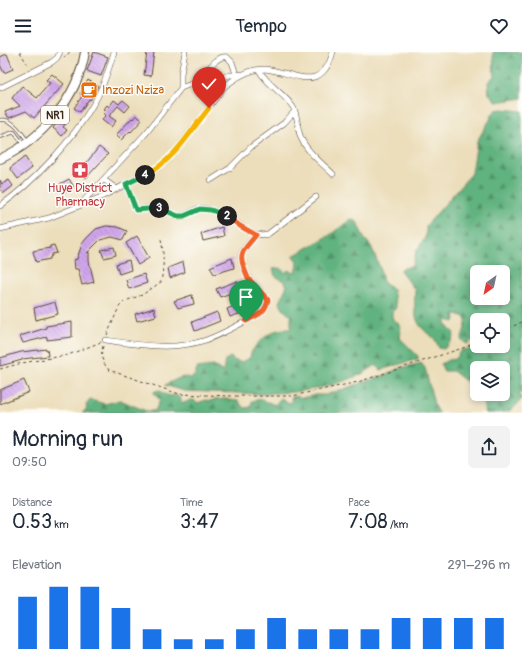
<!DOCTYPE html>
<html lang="en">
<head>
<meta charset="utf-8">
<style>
  body { margin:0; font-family:Pangolin,sans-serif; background:#f2f2f3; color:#1f2937; height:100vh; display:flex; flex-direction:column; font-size:15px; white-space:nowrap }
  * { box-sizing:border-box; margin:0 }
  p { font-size:13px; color:#747a83 }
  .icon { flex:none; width:22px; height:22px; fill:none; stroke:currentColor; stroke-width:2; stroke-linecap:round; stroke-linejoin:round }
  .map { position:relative; height:361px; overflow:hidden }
  .side { display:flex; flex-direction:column; background:#fff; flex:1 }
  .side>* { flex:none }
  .needle { width:26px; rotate:213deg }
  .buttons { position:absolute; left:470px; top:213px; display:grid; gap:8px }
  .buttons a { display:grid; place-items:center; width:40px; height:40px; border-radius:6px; background:#fff; box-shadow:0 2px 6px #0003; font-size:20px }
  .pin { position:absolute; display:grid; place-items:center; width:34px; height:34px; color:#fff; margin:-41px -17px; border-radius:50% 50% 50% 0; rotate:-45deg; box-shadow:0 0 4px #0007 }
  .pin .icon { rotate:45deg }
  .km { position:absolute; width:20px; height:20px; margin:-10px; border-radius:50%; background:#222; color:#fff; font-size:11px; line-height:20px; text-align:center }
  .round { display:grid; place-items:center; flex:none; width:42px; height:42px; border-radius:6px; background:#f2f2f3 }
  .headline { display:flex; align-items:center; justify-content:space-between; height:68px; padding:0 12px }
  h1 { font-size:22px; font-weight:600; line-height:30px }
  .stats { display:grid; grid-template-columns:repeat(3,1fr); gap:6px; height:68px; padding:4px 12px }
  .stats div { display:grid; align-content:center }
  .stats b { font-size:20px; font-weight:600 }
  .stats small { font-size:11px; font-weight:400 }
  .stats p { font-size:11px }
  .chart { height:112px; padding:8px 12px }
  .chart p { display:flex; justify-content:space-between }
  .chart svg { width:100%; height:72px; margin-top:4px; stroke:#1a73e8; stroke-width:6 }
  header { display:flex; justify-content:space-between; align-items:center; height:52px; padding:0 12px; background:#fff; font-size:18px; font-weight:600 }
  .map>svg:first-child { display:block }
</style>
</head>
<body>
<header><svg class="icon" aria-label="menu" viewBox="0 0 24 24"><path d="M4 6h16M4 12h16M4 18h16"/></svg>Tempo<svg class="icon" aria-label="heart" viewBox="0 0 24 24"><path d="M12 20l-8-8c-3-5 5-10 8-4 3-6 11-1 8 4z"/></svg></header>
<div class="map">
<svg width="522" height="361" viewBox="0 0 522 361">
  <defs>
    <pattern id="forest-firs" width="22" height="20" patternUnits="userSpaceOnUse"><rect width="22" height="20" fill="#60b27f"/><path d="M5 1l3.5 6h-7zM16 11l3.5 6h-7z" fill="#509167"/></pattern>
    <pattern id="building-back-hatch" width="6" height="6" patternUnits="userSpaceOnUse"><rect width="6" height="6" fill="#d0a5ed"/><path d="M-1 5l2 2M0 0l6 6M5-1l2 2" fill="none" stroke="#aa87bf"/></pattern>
  </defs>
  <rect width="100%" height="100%" fill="#fdfcf7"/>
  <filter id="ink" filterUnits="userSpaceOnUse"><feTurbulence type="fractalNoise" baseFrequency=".025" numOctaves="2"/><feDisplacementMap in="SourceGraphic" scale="8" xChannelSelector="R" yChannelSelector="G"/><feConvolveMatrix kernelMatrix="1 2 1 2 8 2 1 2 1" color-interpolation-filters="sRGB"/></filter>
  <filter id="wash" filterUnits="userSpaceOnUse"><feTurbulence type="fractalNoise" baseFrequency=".012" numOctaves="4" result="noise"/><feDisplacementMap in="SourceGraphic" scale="16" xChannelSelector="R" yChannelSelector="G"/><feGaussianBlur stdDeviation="0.9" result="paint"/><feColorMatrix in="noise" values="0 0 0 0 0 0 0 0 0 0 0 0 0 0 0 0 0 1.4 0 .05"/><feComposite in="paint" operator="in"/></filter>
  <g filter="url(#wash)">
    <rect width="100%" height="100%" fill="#ecdebb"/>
    <path fill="url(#forest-firs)" stroke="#4e6e4e" fill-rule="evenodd" d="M493,0H522V46L497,50L489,42L488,30L494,24Z
      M502,57L522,59V341L519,340L520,345L522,346C513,361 504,361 488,361H486L484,355V347L479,342H503V316H477V340L468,331L453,319H443L441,312L448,308L455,307L461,298L480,296V294H503V268H477V288L474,287L467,292L461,288C465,274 473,264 454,262L455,267L454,270L446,268V273L454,281L452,288L444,297L439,296C433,281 431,286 423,277C412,266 415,252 415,238L400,218L413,213L416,200L426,184V174L472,121L477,89L491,66V63L496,58ZM477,220H503V246H477Z
      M351,167L357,170L364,186L371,194L380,216L383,230L393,237L396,256L392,260V266C400,272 402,276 400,286L418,304V307L380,318L375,313C359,328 316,338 293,340C283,341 274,340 265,342L184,339L165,333C174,329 181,323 190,326L195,324L197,316L214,314L223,320L225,308L231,305L233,308L241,310L250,306C250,296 266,283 275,279C279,277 286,277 291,277V265L283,257L279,250L287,234L284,229L275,224L273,217L281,216L286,221L288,218L294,220L298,215L297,209L293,204L330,183Z
      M421,311L425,316L434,352L439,361H82L87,357L86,353L90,348L105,352L120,348L146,359H155L160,348L153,341L155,339L160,338C165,343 169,345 176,343L181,347V350L184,351L190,348H194L197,351L206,348L210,349L218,346L220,348L224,346L229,348L239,349L241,353L245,356L251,355L252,349L262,347L265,350H268L275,353L281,346L289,351L292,349L291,347L292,345L298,344L302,346L314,343H326L385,323L397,317Z"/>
    <g id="blocks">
      <path fill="url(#building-back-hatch)" d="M94,0L108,5L101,24L87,19Z
        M147,0H154L151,24L144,23Z
        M7,2L13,17L4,21L0,13V5Z
        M52,22L64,32L34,66L26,59L9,66L5,60L20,54L12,46L22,34L37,46L50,31L46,28Z
        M88,28L98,34L90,48L89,47L80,60L74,56L83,43L80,42Z
        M114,48L119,52L123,48L130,54L125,60L118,54L109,64L116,69L111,75L102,68L106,63L103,61L106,58L104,57L107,53L109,55Z
        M64,63L69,67L63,75L67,78L62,84L53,76Z
        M136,63L142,68L131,80L130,79L121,88L116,83L132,66L133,67Z
        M99,95L108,102L86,126L79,120Z
        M25,105L32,116L18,127L10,116Z
        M69,127L74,135L65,140L60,132Z
        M0,128L2,132L9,128L13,134L4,141L0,136Z
        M106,174L118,175L127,179L123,188L112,185L100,188L87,201L89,200V209L94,230L82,233L78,217H75L74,208L77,207L82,192L86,187L96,177Z
        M222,175L224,184L203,189L201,182Z
        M137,184L149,206L138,213L126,191Z
        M54,193L57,201L52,202V204L50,205V207L36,210L33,199L50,196V194Z
        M114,195L116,203L104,206L101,198Z
        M232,206L234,216L214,222L210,215Z
        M129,208L131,218L119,222L116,212Z
        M183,210L185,220L170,226L168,216Z
        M144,222L147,231L129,237L126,228Z
        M237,229L239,238L220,245L216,237Z
        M192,243L194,252L178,256L174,249Z
        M253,246L256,256L230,265L227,257Z
        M55,250L58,262L36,268L34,256Z
        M154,256L156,264L137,269L135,262Z
        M217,260L220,269L195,279L192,270Z
        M72,270V285L47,288V285L23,291L20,284L46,276V274Z
        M47,297L48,304L22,307V308L0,314V306L21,300Z
        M24,328L29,340L0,352V338Z"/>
    </g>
  </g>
  <g filter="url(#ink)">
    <use href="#blocks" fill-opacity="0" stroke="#564536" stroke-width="1"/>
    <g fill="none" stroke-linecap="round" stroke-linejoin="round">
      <g stroke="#564536" stroke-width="4">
        <path id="service" d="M0,68C12,66 20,79 27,88
          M0,85L14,80L23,92"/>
      </g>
      <g stroke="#564536" stroke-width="6">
        <path id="minor" d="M259,18C267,33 284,41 293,55C299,65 296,77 302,88C308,101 323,112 333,122
          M197,30C205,23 215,3 227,5L232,10L236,22
          M0,36L52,10L57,6L60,0
          M181,36L196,30L214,28L230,23L244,22
          M104,128L117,137
          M211,128L230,116L251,95L284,71L295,59
          M126,132L136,158C144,157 154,154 161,156C167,157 171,163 178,164C185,165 191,159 198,157C206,155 217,160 225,163C240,169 250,187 268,182L316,145
          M0,154C34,130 73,88 94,51C103,36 109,17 114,0
          M79,154L101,145L158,116L173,103L224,35C235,26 249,17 264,17C293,19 321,44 333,0
          M0,177L49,166L79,154L147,80L181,36V22L185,0
          M105,288C139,293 173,299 206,288C223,282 244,270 261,261L266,255L268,248C259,238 238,217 241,203C243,196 251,189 255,183"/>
      </g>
      <g stroke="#564536" stroke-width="10">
        <path id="trunk" d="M0,107C41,88 78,46 85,0"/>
      </g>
      <path stroke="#564536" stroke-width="1" stroke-dasharray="3 3" stroke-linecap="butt" d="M20,0L29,15
        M63,6L70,0
        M503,279L522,270
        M107,283L119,255L125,249L142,243L161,230C164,214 164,202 161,187
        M103,294C100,304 102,310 109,318L179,342L233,344H292L358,330L463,296L477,290
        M0,317L22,311L68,303L101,290"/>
      <use href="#service" stroke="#fff" stroke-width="2.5"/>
      <use href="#minor" stroke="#fff" stroke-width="5"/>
      <use href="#trunk" stroke="#fff" stroke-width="8"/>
    </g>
  </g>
  <g fill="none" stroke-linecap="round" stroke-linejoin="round" filter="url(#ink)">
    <g stroke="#fff" stroke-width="8">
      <path id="split-1" d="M244,216L248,226L268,248C265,262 257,263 246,269"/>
    </g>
    <g stroke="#fff" stroke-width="8">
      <path id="split-2" d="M227,164L240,174L256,183C247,195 237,200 244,216"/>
    </g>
    <g stroke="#fff" stroke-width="8">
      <path id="split-3" d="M159,156L178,164H184L200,157L211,158L227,164"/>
    </g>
    <g stroke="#fff" stroke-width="8">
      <path id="split-4" d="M145,123L126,132L136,158L159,156"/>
    </g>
    <g stroke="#fff" stroke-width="8">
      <path id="split-5" d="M145,123C168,111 181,94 196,73"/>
    </g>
    <g stroke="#fff" stroke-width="8">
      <path id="split-6" d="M196,73L209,56"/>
    </g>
    <use href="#split-1" stroke="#f0652b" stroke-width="5"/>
    <use href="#split-2" stroke="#f0652b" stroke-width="5"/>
    <use href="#split-3" stroke="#22a559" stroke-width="5"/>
    <use href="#split-4" stroke="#22a559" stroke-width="5"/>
    <use href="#split-5" stroke="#f5b400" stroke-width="5"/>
    <use href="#split-6" stroke="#f5b400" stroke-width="5"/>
  </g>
  <defs>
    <g id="cafe-square" transform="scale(0.9)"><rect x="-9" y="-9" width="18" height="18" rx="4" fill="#e8710a" stroke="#fdfcf7"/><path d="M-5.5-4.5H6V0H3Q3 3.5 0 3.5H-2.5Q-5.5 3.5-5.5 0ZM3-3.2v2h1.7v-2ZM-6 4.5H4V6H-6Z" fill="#fff"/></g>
    <g id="pharmacy-square" transform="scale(0.9)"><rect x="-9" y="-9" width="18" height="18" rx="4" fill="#e0444e" stroke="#fdfcf7"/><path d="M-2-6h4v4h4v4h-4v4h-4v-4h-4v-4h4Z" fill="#fff"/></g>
  </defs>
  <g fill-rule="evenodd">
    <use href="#cafe-square" x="89" y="38"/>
    <use href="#pharmacy-square" x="80" y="118"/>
  </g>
  <g text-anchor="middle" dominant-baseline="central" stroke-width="3" stroke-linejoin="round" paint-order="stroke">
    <rect fill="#fdfcf7" stroke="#75695f" stroke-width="1" x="41" y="54" width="28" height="18" rx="3"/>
    <g font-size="11" font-weight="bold" fill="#3b2a1e">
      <text x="55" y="63">NR1</text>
    </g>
    <g font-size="12" fill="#c56008" stroke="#fdfcf7" text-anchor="start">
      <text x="102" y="38">Inzozi Nziza</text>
    </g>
    <g font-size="12" fill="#be3a42" stroke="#fdfcf7">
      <text x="80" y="136">Huye District<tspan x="80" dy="14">Pharmacy</tspan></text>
    </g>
  </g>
</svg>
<div class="buttons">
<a><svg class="needle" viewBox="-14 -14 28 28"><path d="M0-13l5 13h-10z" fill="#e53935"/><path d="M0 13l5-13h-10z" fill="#747a83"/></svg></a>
<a><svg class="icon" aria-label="locate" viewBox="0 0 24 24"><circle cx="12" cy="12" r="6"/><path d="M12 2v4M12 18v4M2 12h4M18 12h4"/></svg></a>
<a><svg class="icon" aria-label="layers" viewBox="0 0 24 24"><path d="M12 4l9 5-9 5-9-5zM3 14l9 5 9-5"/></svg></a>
</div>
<div class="pin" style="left:246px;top:269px;background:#1e9e55"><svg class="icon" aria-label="arrive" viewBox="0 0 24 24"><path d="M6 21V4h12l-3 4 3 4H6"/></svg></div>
<div class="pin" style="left:209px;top:56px;background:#d93025"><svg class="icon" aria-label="check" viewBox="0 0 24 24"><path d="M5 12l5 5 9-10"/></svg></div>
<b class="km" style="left:227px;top:164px">2</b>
<b class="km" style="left:159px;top:156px">3</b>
<b class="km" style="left:145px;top:123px">4</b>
</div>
<section class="side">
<div class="headline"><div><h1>Morning run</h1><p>09:50</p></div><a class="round"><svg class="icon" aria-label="share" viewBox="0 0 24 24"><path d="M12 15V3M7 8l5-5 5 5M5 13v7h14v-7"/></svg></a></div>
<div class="stats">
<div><p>Distance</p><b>0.53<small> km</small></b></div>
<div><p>Time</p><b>3:47</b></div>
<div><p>Pace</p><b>7:08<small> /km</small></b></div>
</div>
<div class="chart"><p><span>Elevation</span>291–296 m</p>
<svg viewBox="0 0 160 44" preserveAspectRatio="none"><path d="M5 44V12M15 44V6M25 44V6M35 44V19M45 44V32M55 44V38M65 44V38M75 44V32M85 44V25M95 44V32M105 44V32M115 44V32M125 44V25M135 44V25M145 44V25M155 44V25"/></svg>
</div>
</section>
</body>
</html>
